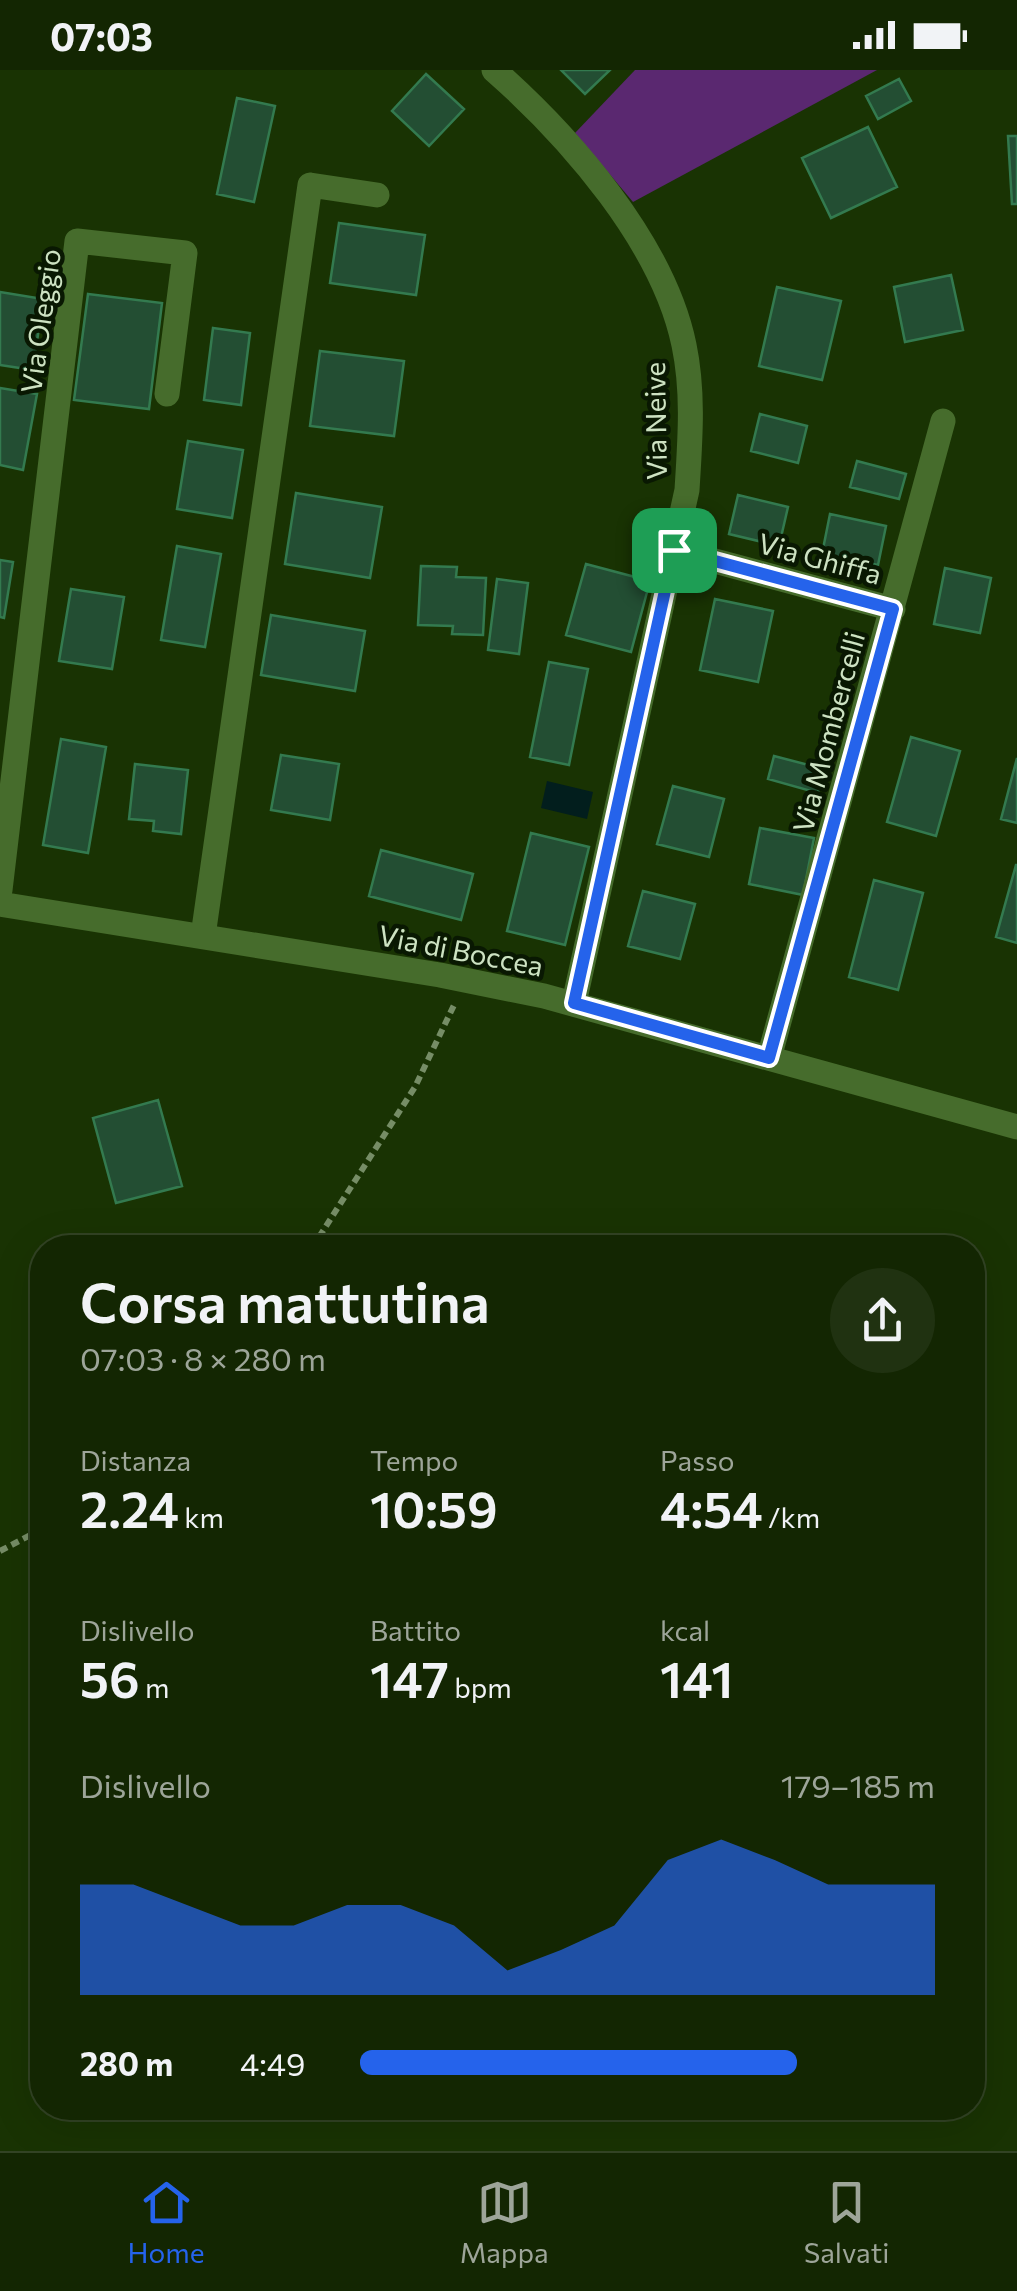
<!DOCTYPE html>
<html lang="it">
<head>
<meta charset="utf-8">
<style>
  body { margin:0; font-family:Commissioner,sans-serif; background:#203211; color:#f1f3f6; height:100vh; display:flex; flex-direction:column; font-size:38px; white-space:nowrap }
  * { box-sizing:border-box; margin:0 }
  p { font-size:32px; color:#9da599 }
  .icon { flex:none; width:55px; height:55px; fill:none; stroke:currentColor; stroke-width:2; stroke-linecap:round; stroke-linejoin:round }
  .map { position:relative; flex:1; overflow:hidden }
  .panel { position:absolute; left:30px; top:1165px; width:955px; height:885px; display:flex; flex-direction:column; background:#132602; border-radius:40px; box-shadow:0 10px 40px #0002,0 0 0 2px #324324 }
  .panel>* { flex:none }
  .pin { position:absolute; display:grid; place-items:center; width:85px; height:85px; color:#fff; margin:-42px; border-radius:20px; box-shadow:0 5px 15px #0006 }
  .round { display:grid; place-items:center; flex:none; width:105px; height:105px; border-radius:52px; background:#203211 }
  .head { display:flex; align-items:center; justify-content:space-between; height:170px; padding:0 50px }
  h1 { font-size:55px; font-weight:600; line-height:75px }
  .figures { display:grid; grid-template-columns:repeat(3,1fr); gap:15px; height:170px; padding:10px 50px }
  .figures div { display:grid; align-content:center }
  .figures b { font-size:50px; font-weight:600 }
  .figures small { font-size:28px; font-weight:400 }
  .figures p { font-size:28px }
  .chart { height:280px; padding:20px 50px }
  .chart p { display:flex; justify-content:space-between }
  .chart svg { width:100%; height:180px; margin-top:10px; fill:#2563eb; opacity:.7 }
  ul { padding:0 50px; list-style:none; font-size:32px }
  li { display:grid; grid-template-columns:160px 120px 1fr; align-items:center; height:75px }
  li i { height:25px; border-radius:12px; background:#2563eb }
  .status { display:flex; justify-content:space-between; align-items:center; height:70px; padding:0 50px; background:#132602; direction:ltr }
  .status svg { height:28px; fill:currentColor }
  .tab-bar { display:flex; justify-content:space-around; align-items:center; height:140px; border-top:2px solid #324324; background:#132602; font-size:28px; color:#9da599 }
  .tab-bar a { display:grid; justify-items:center; gap:5px }
  .tab-bar .selected { color:#2563eb }
  .map>svg:first-child { display:block }
</style>
</head>
<body>
<div class="status"><b>07:03</b><svg viewBox="0 0 49 12"><path d="M0 12V9h3v3zM5 12V6h3v6zM10 12V3h3v9zM15 12V0h3v12zM26 1h20v11H26zM47 4h2v5h-2z"/></svg></div>
<div class="map">
<svg width="1017" height="2081" viewBox="0 0 1017 2081">
  <rect width="100%" height="100%" fill="#193303"/>
  <path fill="#5a2870" d="M635,0H877L633,132L575,63Z"/>
  <path fill="#021e1d" d="M547,711L593,722L587,749L541,738Z"/>
  <path fill="#234e33" stroke="#337a4f" stroke-width="2.5" d="M561,0H610L585,24Z
    M426,4L464,39L429,76L392,41Z
    M899,9L911,31L878,49L866,26Z
    M237,28L275,36L254,132L217,124Z
    M868,57L897,117L831,148L802,88Z
    M1008,66H1017V134H1012Z
    M339,153L425,165L416,225L330,213Z
    M951,205L963,260L905,272L894,217Z
    M777,217L841,231L822,310L759,296Z
    M0,222L43,229L33,300L0,295Z
    M88,224L162,233L149,339L74,330Z
    M213,258L250,263L241,335L204,330Z
    M320,281L404,291L394,366L310,356Z
    M0,318L37,324L23,400L0,395Z
    M760,344L807,356L798,393L751,381Z
    M188,371L243,380L232,448L177,439Z
    M857,391L906,404L899,429L850,417Z
    M296,423L382,437L370,508L285,494Z
    M738,425L788,437L779,476L729,464Z
    M830,444L886,456L878,495L822,484Z
    M649,459L671,464L664,491L642,486Z
    M177,476L221,484L205,577L161,570Z
    M0,490L13,492L4,548L0,547Z
    M586,494L650,511L631,582L566,565Z
    M421,496L457,497L456,507L486,508L483,565L452,564L453,556L418,555Z
    M945,498L991,508L980,563L934,554Z
    M497,509L528,513L519,584L488,580Z
    M71,519L124,527L112,599L59,591Z
    M715,529L773,541L758,612L700,600Z
    M271,545L365,561L355,621L261,605Z
    M549,592L588,599L569,695L530,687Z
    M911,667L960,681L936,766L887,752Z
    M61,669L106,677L88,783L43,775Z
    M281,685L339,694L330,750L271,740Z
    M774,686L824,699L818,723L768,709Z
    M1017,688V753L1001,749Z
    M135,694L188,700L181,764L153,761L154,751L129,749Z
    M673,716L724,729L709,787L657,774Z
    M760,758L814,768L803,825L749,814Z
    M531,763L589,777L565,875L507,861Z
    M381,780L473,804L461,850L369,826Z
    M1016,795H1017V873L996,867Z
    M874,810L923,823L898,920L849,907Z
    M643,821L695,834L680,889L628,876Z
    M158,1030L182,1116L116,1133L93,1048Z"/>
  <g fill="none" stroke-linecap="round" stroke-linejoin="round">
    <path stroke="#768d66" stroke-width="6" stroke-dasharray="8 5" stroke-linecap="butt" d="M312,1178L415,1017L455,933
      M0,1481L42,1459"/>
    <path stroke="#466c2c" stroke-width="25" d="M494,0C570,67 663,173 684,275C694,323 690,371 687,420L574,933
      M674,480L893,539
      M0,820L77,171L185,183L167,324
      M0,834L440,905L544,926L1017,1057
      M203,866L310,115L377,125
      M769,988L943,351"/>
  </g>
  <g fill="none" stroke-linecap="round" stroke-linejoin="round">
    <g stroke="#fff" stroke-width="20">
      <path id="route" d="M674,480L893,539L769,988L574,933Z"/>
    </g>
    <use href="#route" stroke="#2563eb" stroke-width="12"/>
  </g>
  <g text-anchor="middle" dominant-baseline="central" stroke-width="9" stroke-linejoin="round" paint-order="stroke">
    <g font-size="28" fill="#cde2c2" stroke="#091802">
      <text transform="translate(40 251) rotate(-82)">Via Oleggio</text>
      <text transform="translate(655 351) rotate(-91)">Via Neive</text>
      <text transform="translate(820 488) rotate(15)">Via Ghiffa</text>
      <text transform="translate(828 662) rotate(-75)">Via Mombercelli</text>
      <text transform="translate(461 880) rotate(11)">Via di Boccea</text>
    </g>
  </g>
</svg>
<div class="pin" style="left:674px;top:480px;background:#1e9e55"><svg class="icon" aria-label="arrive" viewBox="0 0 24 24"><path d="M6 21V4h12l-3 4 3 4H6"/></svg></div>
<section class="panel">
<div class="head"><div><h1>Corsa mattutina</h1><p>07:03 · 8 × 280 m</p></div><a class="round"><svg class="icon" aria-label="share" viewBox="0 0 24 24"><path d="M12 15V3M7 8l5-5 5 5M5 13v7h14v-7"/></svg></a></div>
<div class="figures">
<div><p>Distanza</p><b>2.24<small> km</small></b></div>
<div><p>Tempo</p><b>10:59</b></div>
<div><p>Passo</p><b>4:54<small> /km</small></b></div>
</div>
<div class="figures">
<div><p>Dislivello</p><b>56<small> m</small></b></div>
<div><p>Battito</p><b>147<small> bpm</small></b></div>
<div><p>kcal</p><b>141</b></div>
</div>
<div class="chart"><p><span>Dislivello</span>179–185 m</p>
<svg viewBox="0 0 160 44" preserveAspectRatio="none"><path d="M0 44V17L10 17L20 22L30 27L40 27L50 22L60 22L70 27L80 38L90 33L100 27L110 11L120 6L130 11L140 17L150 17L160 17V44z"/></svg>
</div>
<ul>
<li><b>280 m</b>4:49<i style="width:76%"></i></li>
</ul>
</section>
</div>
<nav class="tab-bar">
<a class="selected"><svg class="icon" aria-label="home" viewBox="0 0 24 24"><path d="M3 11l9-7 9 7M6 9v11h12V9"/></svg>Home</a>
<a><svg class="icon" aria-label="map" viewBox="0 0 24 24"><path d="M3 6l6-2 6 2 6-2v14l-6 2-6-2-6 2zM9 4v14M15 6v14"/></svg>Mappa</a>
<a><svg class="icon" aria-label="saved" viewBox="0 0 24 24"><path d="M7 4h10v16l-5-4-5 4z"/></svg>Salvati</a>
</nav>
</body>
</html>
